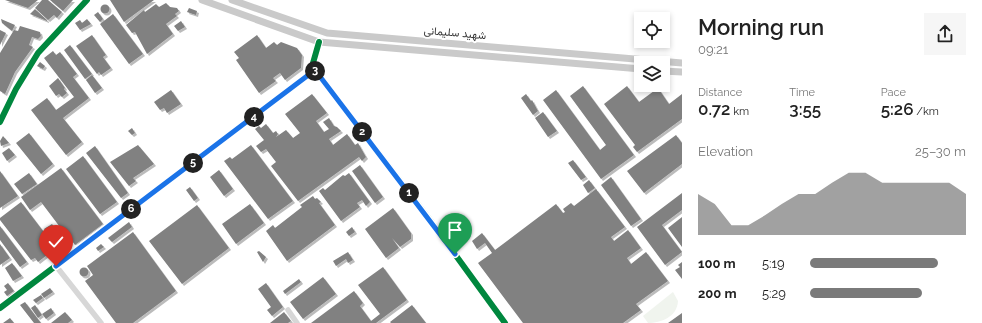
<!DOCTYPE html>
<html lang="en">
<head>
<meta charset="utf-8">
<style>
  body { margin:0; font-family:Raleway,Vazirmatn,sans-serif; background:#f6f6f6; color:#222; height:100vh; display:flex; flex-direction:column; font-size:15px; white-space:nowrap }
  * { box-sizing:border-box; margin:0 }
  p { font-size:13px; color:#767676 }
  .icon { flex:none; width:22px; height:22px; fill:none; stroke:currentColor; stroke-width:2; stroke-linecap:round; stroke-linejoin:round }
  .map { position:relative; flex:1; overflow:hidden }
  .details { display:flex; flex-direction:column; background:#fff; width:300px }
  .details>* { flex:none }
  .controls { position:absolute; left:634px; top:12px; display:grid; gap:8px }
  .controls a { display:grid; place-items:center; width:36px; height:36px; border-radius:0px; background:#fff; box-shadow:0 2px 6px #0003; font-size:20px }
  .pin { position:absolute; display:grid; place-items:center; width:34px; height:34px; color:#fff; margin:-41px -17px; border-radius:50% 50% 50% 0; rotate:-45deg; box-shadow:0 0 4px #0007 }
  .pin .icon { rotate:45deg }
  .km { position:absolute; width:20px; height:20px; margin:-10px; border-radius:50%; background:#222; color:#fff; font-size:11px; line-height:20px; text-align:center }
  .round { display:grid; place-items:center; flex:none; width:42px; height:42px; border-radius:0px; background:#f6f6f6 }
  .summary { display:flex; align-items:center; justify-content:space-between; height:68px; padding:0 16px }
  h1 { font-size:22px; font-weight:600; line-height:30px }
  .metrics { display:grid; grid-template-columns:repeat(3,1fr); gap:6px; height:68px; padding:4px 16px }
  .metrics div { display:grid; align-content:center }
  .metrics b { font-size:17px; font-weight:600 }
  .metrics small { font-size:11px; font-weight:400 }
  .metrics p { font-size:11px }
  .chart { height:112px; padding:8px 16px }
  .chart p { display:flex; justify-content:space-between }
  .chart svg { width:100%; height:72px; margin-top:4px; fill:#7a7a7a; opacity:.7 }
  ul { padding:0 16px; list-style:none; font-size:13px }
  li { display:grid; grid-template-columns:64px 48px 1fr; align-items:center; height:30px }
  li i { height:10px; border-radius:5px; background:#7a7a7a }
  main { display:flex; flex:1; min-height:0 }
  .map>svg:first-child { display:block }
</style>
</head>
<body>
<main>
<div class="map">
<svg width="682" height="323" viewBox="0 0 682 323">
  <defs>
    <filter id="shadow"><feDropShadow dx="2" dy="2" stdDeviation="0" flood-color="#0004"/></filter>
  </defs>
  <rect width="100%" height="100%" fill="#fff"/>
  <path fill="#f0f4ee" d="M673,292L678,301C677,317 661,323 648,323L643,316Z"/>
  <path fill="#818181" filter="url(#shadow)" d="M5,0H38L28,8Z
    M42,0H48L62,12L57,18L54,15L48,20L35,8Z
    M50,0H73L63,11Z
    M110,0H154L124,22Z
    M166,3L170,7L177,8L179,11L175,14L177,16L166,24L173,34L147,54L135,32L132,33L126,25L144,10L145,12L156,4L159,7Z
    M100.5 9a4.5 4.5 0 1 1 9 0a4.5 4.5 0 1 1-9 0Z
    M189,8L197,11L196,15L187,12Z
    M35,9L47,20V21L30,14Z
    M98,12L103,19L100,22L94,15Z
    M113,14L143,54L129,64L100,24Z
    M1,19L15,25L12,31L2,23Z
    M87,19L91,24L80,30L75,23L80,20L82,23Z
    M181,21L185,27L178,31L174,26Z
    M20,26L40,32L41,36L38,39L32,37L29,45L33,47L15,72L5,94L0,91V53L14,30L18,31Z
    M0,30L6,33L0,45Z
    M92,35L106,55L103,57L111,68L101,75L99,72L97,74L76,46Z
    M257,35L266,48L274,42L277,45L281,42L297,48L302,55L301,68L285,80L280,73L273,78L276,81L259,93L236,60L239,58L234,52Z
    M70,45L92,74L85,79L64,50Z
    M53,51L56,55L60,52L77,74L73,77L89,98L63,118L82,142L66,155L31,110L47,98L56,110L74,97L44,58Z
    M40,62L45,66L43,69L37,66Z
    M92,75L102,88L95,93L86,80Z
    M58,78L65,88L64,89L67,93L62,97L59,94L56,96L49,86Z
    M583,86L634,155L601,179L543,100L556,90L600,150L606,145L570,96Z
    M627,86L639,102L658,88L669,104L682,94V119L637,152L633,147L635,145L604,104Z
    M171,90L181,104L167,113L164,108L160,110L154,102Z
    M312,94L327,113L316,121L324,132L329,129L323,122L329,118L334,126L337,127L341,131L329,139L333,145L347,134L355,145L358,143L366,157L362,161L359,157L298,201L271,166L276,162L266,149L261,152L256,146L264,140L255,129L259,126L261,128L266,124L273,133L276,131L278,134L276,137L286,130L293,138L300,133L285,114Z
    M526,94L531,101L532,100L538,111L533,115L521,98Z
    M543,112L557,131L548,137L535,118Z
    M132,128L135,133L132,135L128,131Z
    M29,133L53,164L41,174L16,143Z
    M676,135L682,143V164L644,193L627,171Z
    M3,136L9,143L1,146L0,141Z
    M138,145L154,164L133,178L136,181L129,186L110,162Z
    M251,145L293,201L268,219L224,161L230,157L232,159Z
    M95,146L128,193L121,198L86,153Z
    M9,148L15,155L7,161L2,153Z
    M83,156L117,202L100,214L66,169Z
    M573,160L586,177L581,180L568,163Z
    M360,165L383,197L375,203L352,171Z
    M61,168L103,224L75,245L70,238L69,239L41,202L30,210L21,197Z
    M219,170L233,189L224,196L210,177Z
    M0,171L18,196L0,208Z
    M29,173L37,184L22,194L14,184Z
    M349,173L370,202L366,206L362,200L357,203L360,207L341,221L319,191L323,188L325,190L343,175L345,176Z
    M611,177L641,219L631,226L601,185Z
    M589,180L595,188L588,193L583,185Z
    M190,187L198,198L194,201L186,190Z
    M596,189L625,227L611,237L614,241L628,230L641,248L627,258L631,264L646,252L668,281L636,304L641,310L623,323H523L478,263L492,253L485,243L477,249L472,241L482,233L495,250L556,204L563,213L565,212L563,209L571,203L574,206Z
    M682,193V210L662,225L682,252L665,265L637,227Z
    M313,196L315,199L317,198L321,202L319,203L335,225L287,261L266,231L273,225L275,228L302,207L300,205Z
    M21,202L56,248L38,262L35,258L31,260L0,220V218Z
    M250,204L264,223L236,244L222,224Z
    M197,205L229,248L182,284L149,241Z
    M393,208L411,233V239L400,247L392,238L399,248L386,258L365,229Z
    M682,217V247L668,228Z
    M129,222L132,227L112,242L108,238Z
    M52,224L65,242L57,247L44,229Z
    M0,226L27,262L20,267L0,240Z
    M352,227L355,232L349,236L346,232Z
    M133,232L176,291L133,323H116L85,281L93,275L87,266Z
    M0,244L10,258L0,265Z
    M101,244L104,247L98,251L96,248Z
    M259,251L266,257L263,262L257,252Z
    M348,252L353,260L348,263L346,259L336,266L333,261Z
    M682,262V279L675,270L680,267L678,265Z
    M12,263L22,276L13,281L5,268Z
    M383,267L407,300L376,323H311L354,291L363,303L360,306L371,321L380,314L358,285Z
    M79.5 272a4.5 4.5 0 1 1 9 0a4.5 4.5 0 1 1-9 0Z
    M323,277L336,294L303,319L290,302Z
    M299,279L301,282L285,294L283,291Z
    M8,283L14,291L7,296L4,292L7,290L4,286Z
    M266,283L283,307L272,316L267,310L271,307L258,289Z
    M50,288L53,292L44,298L41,294Z
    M41,295L43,298L36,303L33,300Z
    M25,302L41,323H34L20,305Z
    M35,305L42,315L38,318L31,308Z
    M412,305L426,323H391L390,322Z
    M51,308L54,313L46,319L42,314Z
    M65,312L72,320L68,323H51Z
    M284,312L291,321L288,323H270Z
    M682,313V323H668Z
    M10,318L14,323H3Z"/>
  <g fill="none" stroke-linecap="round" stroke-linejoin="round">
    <path stroke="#d7d7d7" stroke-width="5.5" d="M319,42L313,63L315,70L430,220L505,323
      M0,122L16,89L38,53L87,0
      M56,266L101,323
      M0,308L315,70
      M288,310L297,323"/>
    <path stroke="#cacaca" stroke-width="7" d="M202,0L319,42L641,69
      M232,0L327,33L682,63
      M663,71L682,72"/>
    <g stroke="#fff" stroke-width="8">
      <path id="cycleway" d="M319,42L313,63L315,70L430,220L505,323
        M0,122L16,89L38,53L87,0
        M0,308L315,70"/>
    </g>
    <use href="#cycleway" stroke="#00873e" stroke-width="6"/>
  </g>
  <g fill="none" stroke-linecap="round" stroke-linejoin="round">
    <g stroke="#fff" stroke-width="8">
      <path id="route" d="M56,266L315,70L455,254"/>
    </g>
    <use href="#route" stroke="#1a73e8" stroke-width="5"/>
  </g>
  <g text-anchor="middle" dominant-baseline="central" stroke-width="4" stroke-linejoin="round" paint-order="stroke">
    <g font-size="11" fill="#333" stroke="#fff">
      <text transform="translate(455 33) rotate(5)">شهید سلیمانی</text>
    </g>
  </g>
</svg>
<div class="controls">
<a><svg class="icon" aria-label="locate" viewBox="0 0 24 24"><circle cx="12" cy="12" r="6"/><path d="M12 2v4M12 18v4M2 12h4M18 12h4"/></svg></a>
<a><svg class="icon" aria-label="layers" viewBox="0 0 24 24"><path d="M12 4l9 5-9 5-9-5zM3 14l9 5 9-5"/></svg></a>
</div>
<div class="pin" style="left:455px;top:254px;background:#1e9e55"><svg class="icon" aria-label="arrive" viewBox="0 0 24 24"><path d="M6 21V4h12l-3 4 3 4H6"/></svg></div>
<div class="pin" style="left:56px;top:266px;background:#d93025"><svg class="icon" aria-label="check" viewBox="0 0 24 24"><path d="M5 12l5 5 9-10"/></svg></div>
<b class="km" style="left:409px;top:193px">1</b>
<b class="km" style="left:362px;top:132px">2</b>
<b class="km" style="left:315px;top:71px">3</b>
<b class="km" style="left:254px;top:117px">4</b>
<b class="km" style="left:193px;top:163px">5</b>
<b class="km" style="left:131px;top:209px">6</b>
</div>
<section class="details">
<div class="summary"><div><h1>Morning run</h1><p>09:21</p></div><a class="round"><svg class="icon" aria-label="share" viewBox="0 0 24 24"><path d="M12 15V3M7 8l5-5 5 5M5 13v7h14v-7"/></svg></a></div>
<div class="metrics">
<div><p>Distance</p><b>0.72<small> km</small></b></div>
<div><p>Time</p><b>3:55</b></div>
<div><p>Pace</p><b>5:26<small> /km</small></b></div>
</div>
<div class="chart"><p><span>Elevation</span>25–30 m</p>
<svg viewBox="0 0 160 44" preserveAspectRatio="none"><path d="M0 44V19L10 25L20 38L30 38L40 32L50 25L60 19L70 19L80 12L90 6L100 6L110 12L120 12L130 12L140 12L150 12L160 19V44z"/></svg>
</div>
<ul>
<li><b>100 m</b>5:19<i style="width:82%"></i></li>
<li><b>200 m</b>5:29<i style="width:72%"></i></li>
</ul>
</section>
</main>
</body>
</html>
